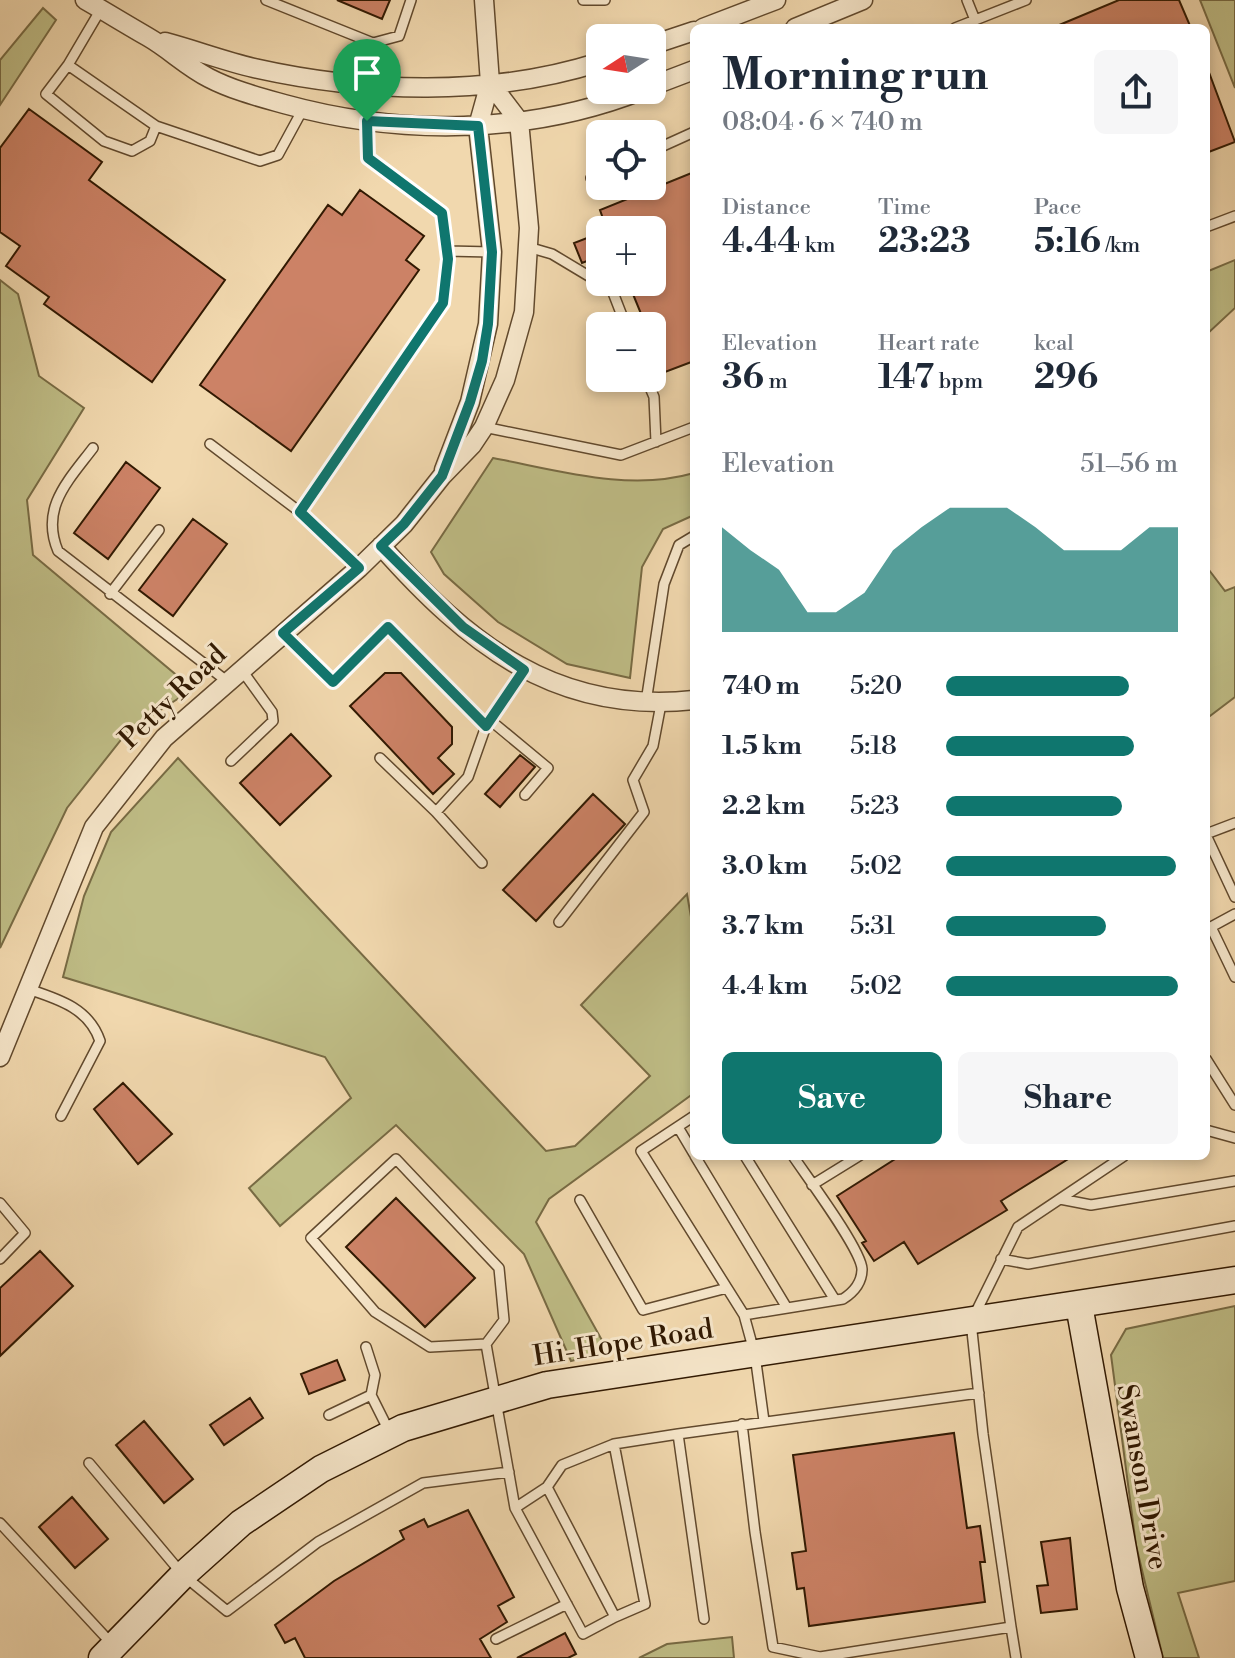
<!DOCTYPE html>
<html lang="en">
<head>
<meta charset="utf-8">
<style>
  body { margin:0; font-family:"Libre Bodoni",serif; background:#f6f6f7; color:#1f2937; height:100vh; display:flex; flex-direction:column; font-size:30px; white-space:nowrap }
  * { box-sizing:border-box; margin:0 }
  p { font-size:26px; color:#747a83 }
  .icon { flex:none; width:44px; height:44px; fill:none; stroke:currentColor; stroke-width:2; stroke-linecap:round; stroke-linejoin:round }
  .map { position:relative; flex:1; overflow:hidden }
  .sheet { position:absolute; left:690px; top:24px; width:520px; height:1136px; display:flex; flex-direction:column; background:#fff; border-radius:12px; box-shadow:0 4px 12px #0003 }
  .sheet>* { flex:none }
  .needle { width:52px; rotate:258deg }
  .controls { position:absolute; left:586px; top:24px; display:grid; gap:16px }
  .controls a { display:grid; place-items:center; width:80px; height:80px; border-radius:12px; background:#fff; box-shadow:0 4px 12px #0003; font-size:40px }
  .pin { position:absolute; display:grid; place-items:center; width:68px; height:68px; color:#fff; margin:-82px -34px; border-radius:50% 50% 50% 0; rotate:-45deg; box-shadow:0 0 8px #0007 }
  .pin .icon { rotate:45deg }
  .round { display:grid; place-items:center; flex:none; width:84px; height:84px; border-radius:12px; background:#f6f6f7 }
  .head { display:flex; align-items:center; justify-content:space-between; height:136px; padding:0 32px }
  h1 { font-size:44px; font-weight:700; line-height:60px }
  .metrics { display:grid; grid-template-columns:repeat(3,1fr); gap:12px; height:136px; padding:8px 32px }
  .metrics div { display:grid; align-content:center }
  .metrics b { font-size:34px; font-weight:700 }
  .metrics small { font-size:22px; font-weight:400 }
  .metrics p { font-size:22px }
  .chart { height:224px; padding:16px 32px }
  .chart p { display:flex; justify-content:space-between }
  .chart svg { width:100%; height:144px; margin-top:8px; fill:#0f766e; opacity:.7 }
  .action { display:flex; gap:16px; margin-top:auto; padding:16px 32px }
  .action a { flex:1; height:92px; border-radius:12px; background:#0f766e; color:#fff; font-size:32px; font-weight:700; line-height:92px; text-align:center }
  .action a+a { background:#f6f6f7; color:#1f2937 }
  ul { padding:0 32px; list-style:none; font-size:26px }
  li { display:grid; grid-template-columns:128px 96px 1fr; align-items:center; height:60px }
  li i { height:20px; border-radius:10px; background:#0f766e }
  .map>svg:first-child { display:block }
</style>
</head>
<body>
<div class="map">
<svg width="1235" height="1658" viewBox="0 0 1235 1658">
  <rect width="100%" height="100%" fill="#f1d8ae"/>
  <filter id="stains"><feTurbulence type="fractalNoise" baseFrequency=".0025" numOctaves="4"/><feColorMatrix values="0 0 0 0 .2 0 0 0 0 .09 0 0 0 0 .02 0 0 0 .5 -.17"/></filter>
  <radialGradient id="worn" r=".72"><stop offset=".6" stop-color="#630" stop-opacity="0"/><stop offset="1" stop-color="#630" stop-opacity=".3"/></radialGradient>
  <path fill="#bfbd86" stroke="#786b44" stroke-width="2" d="M1200,0H1235V88Z
    M43,8L56,20L0,105V60Z
    M1235,260V308L1206,335V272Z
    M0,280L18,294L39,376L84,408L27,500L33,555L193,689L128,731L67,808L0,948Z
    M493,458C557,470 629,492 694,473V515L663,529L642,567L630,678L567,664L498,622L444,574L431,552Z
    M1206,566L1225,591L1235,587V697L1206,719Z
    M178,758L546,1151L575,1146L650,1076L581,1005L687,894L694,934V1093L549,1199L536,1222L608,1351L571,1361L524,1254L396,1125L280,1226L249,1188L351,1098L325,1057L63,977L84,896L111,832Z
    M1235,1306V1581L1178,1593L1199,1658H1163L1136,1545L1111,1355L1126,1329Z
    M732,1637L734,1658H639L667,1644Z"/>
  <path fill="#cc8266" stroke="#311902" stroke-width="2" d="M337,0H390L382,19Z
    M1119,0H1179L1191,28H1052Z
    M1207,67L1235,142L1206,153V68Z
    M29,109L102,162L89,180L225,280L152,382L44,304L49,297L6,266L20,246L0,232V148Z
    M694,172V361L665,372L652,341V326H646L628,282H652V230H607L600,210Z
    M360,190L424,236L406,260L419,270L291,451L200,385L328,205L342,215Z
    M600,233V256L582,263L574,243Z
    M126,462L160,488L108,559L74,533Z
    M193,519L227,544L173,616L139,590Z
    M385,673H401L452,727V744L438,758L454,774L433,794L350,706Z
    M291,734L331,776L280,825L240,783Z
    M520,755L535,767L500,807L485,794Z
    M593,794L625,824L536,921L503,890Z
    M123,1083L172,1134L138,1164L94,1109Z
    M900,1156H1073L1001,1201L1007,1210L918,1264L904,1242L874,1261L862,1243L866,1241L837,1196Z
    M396,1198L475,1278L425,1327L346,1247Z
    M40,1251L73,1286L0,1356V1288Z
    M337,1360L345,1380L309,1394L301,1374Z
    M250,1398L263,1418L224,1445L210,1425Z
    M144,1421L193,1479L164,1503L116,1445Z
    M954,1433L967,1528L980,1526L985,1562H980L985,1602L809,1626L804,1588L797,1589L792,1553L806,1551L793,1455Z
    M72,1497L108,1539L75,1568L39,1527Z
    M468,1510L514,1597L498,1606L507,1622L480,1639L491,1658H305L295,1638L285,1643L275,1625L334,1581L404,1539L400,1531L424,1519L428,1527Z
    M1070,1538L1077,1609L1041,1613L1037,1586L1048,1585L1041,1542Z
    M565,1633L576,1654L568,1658H517Z"/>
  <g fill="none" stroke-linecap="round" stroke-linejoin="round">
    <g stroke="#61492d" stroke-width="12">
      <path id="lane" d="M266,0L373,43L399,36L411,0
        M583,0H605
        M967,0L975,20
        M955,28L1026,0
        M68,65L46,94L104,141L132,151L150,141L156,126L68,65L101,9
        M156,126L260,161L278,155L303,109
        M652,151L694,132
        M591,178L600,173
        M1206,227L1235,216
        M528,247L552,254L612,290L626,326
        M447,251L492,252
        M646,378L654,397L656,442
        M484,427L621,455L694,427
        M210,444L300,512
        M93,448C68,481 40,508 58,551L228,682
        M359,568L300,512L443,303L448,259L442,213L368,158L367,121
        M110,594L159,530
        M283,633L333,682L388,627L486,726L524,670
        M646,702L664,584L679,545L694,536
        M490,720L548,768L525,795
        M380,758L436,812L468,777L486,726
        M231,761L273,721L272,712L241,669
        M436,812L482,863
        M1206,834L1235,823
        M1206,835L1235,897
        M1235,914L1211,927L1235,977
        M559,922L644,812L633,780L653,746L661,704
        M28,989C58,999 89,1008 100,1041L61,1116
        M1206,1059L1235,1105
        M694,1116L641,1151L744,1315L755,1355L764,1421
        M678,1127L694,1154
        M1206,1130L1235,1138
        M695,1156L787,1308
        M745,1156L835,1300
        M812,1185L859,1156
        M1060,1199L1091,1205L1235,1181
        M580,1200L643,1310L727,1288
        M0,1203L25,1233L0,1259
        M1001,1259L1028,1264L1235,1226
        M744,1315L843,1299C854,1292 862,1283 862,1269C861,1249 807,1177 793,1156
        M486,1344L430,1347L375,1312L311,1238L396,1159L499,1268L504,1320L486,1344L515,1508L583,1634L615,1617
        M366,1347L375,1375L371,1395
        M329,1415L371,1395L389,1431
        M742,1424L755,1532L773,1647L820,1657L1011,1627L983,1434L971,1322L1018,1227L1124,1156
        M89,1463L183,1575L227,1611L318,1542L423,1483L509,1472
        M547,1487L562,1465L614,1444
        M515,1508L547,1487L615,1617L645,1604L614,1444L678,1434
        M0,1523L111,1643
        M704,1619L678,1434L979,1393
        M1011,1627L1016,1658
        M496,1639L567,1604"/>
    </g>
    <g stroke="#61492d" stroke-width="21">
      <path id="street" d="M85,0C106,12 127,25 148,37C169,49 187,67 209,78C232,90 259,97 284,104C400,136 529,135 643,90
        M703,28L776,0
        M795,28L863,0
        M165,42C195,50 224,61 254,68C365,93 490,97 600,62
        M652,45L694,31
        M652,86L694,70
        M444,470L470,402L488,324L492,252L478,126L490,83L484,0
        M381,546C468,644 556,715 694,700
        M0,1057L94,827L164,738L359,568L404,524L442,476L472,445L484,427L505,380L524,312L529,228L519,121L490,83"/>
    </g>
    <g stroke="#311902" stroke-width="29">
      <path id="secondary" d="M1079,1305L1130,1588L1149,1658
        M102,1658L183,1575L241,1523L321,1469L403,1428L547,1385L1235,1280"/>
    </g>
    <use href="#lane" stroke="#f6e6ca" stroke-width="9"/>
    <use href="#street" stroke="#f6e6ca" stroke-width="18"/>
    <use href="#secondary" stroke="#f6e6ca" stroke-width="26"/>
  </g>
  <g fill="none" stroke-linecap="round" stroke-linejoin="round">
    <g stroke="#fff" stroke-width="16">
      <path id="route" d="M367,121L478,126L492,252L488,324L482,361L470,402L442,476L404,524L381,546L463,627L524,670L486,726L388,627L333,682L283,633L359,568L300,512L443,303L448,259L442,213L368,158Z"/>
    </g>
    <use href="#route" stroke="#0f766e" stroke-width="10"/>
  </g>
  <g text-anchor="middle" dominant-baseline="central" stroke-width="6" stroke-linejoin="round" paint-order="stroke">
    <g font-size="28" fill="#311902" stroke="#f6e6ca">
      <text transform="translate(173 697) rotate(-44)">Petty Road</text>
      <text transform="translate(623 1343) rotate(-9)">Hi-Hope Road</text>
      <text transform="translate(1142 1477) rotate(80)">Swanson Drive</text>
    </g>
  </g>
  <rect width="100%" height="100%" filter="url(#stains)"/>
  <rect width="100%" height="100%" fill="url(#worn)"/>
</svg>
<div class="controls">
<a><svg class="needle" viewBox="-14 -14 28 28"><path d="M0-13l5 13h-10z" fill="#e53935"/><path d="M0 13l5-13h-10z" fill="#747a83"/></svg></a>
<a><svg class="icon" aria-label="locate" viewBox="0 0 24 24"><circle cx="12" cy="12" r="6"/><path d="M12 2v4M12 18v4M2 12h4M18 12h4"/></svg></a>
<a>+</a>
<a>−</a>
</div>
<div class="pin" style="left:367px;top:121px;background:#1e9e55"><svg class="icon" aria-label="arrive" viewBox="0 0 24 24"><path d="M6 21V4h12l-3 4 3 4H6"/></svg></div>
<section class="sheet">
<div class="head"><div><h1>Morning run</h1><p>08:04 · 6 × 740 m</p></div><a class="round"><svg class="icon" aria-label="share" viewBox="0 0 24 24"><path d="M12 15V3M7 8l5-5 5 5M5 13v7h14v-7"/></svg></a></div>
<div class="metrics">
<div><p>Distance</p><b>4.44<small> km</small></b></div>
<div><p>Time</p><b>23:23</b></div>
<div><p>Pace</p><b>5:16<small> /km</small></b></div>
</div>
<div class="metrics">
<div><p>Elevation</p><b>36<small> m</small></b></div>
<div><p>Heart rate</p><b>147<small> bpm</small></b></div>
<div><p>kcal</p><b>296</b></div>
</div>
<div class="chart"><p><span>Elevation</span>51–56 m</p>
<svg viewBox="0 0 160 44" preserveAspectRatio="none"><path d="M0 44V12L10 19L20 25L30 38L40 38L50 32L60 19L70 12L80 6L90 6L100 6L110 12L120 19L130 19L140 19L150 12L160 12V44z"/></svg>
</div>
<ul>
<li><b>740 m</b>5:20<i style="width:79%"></i></li>
<li><b>1.5 km</b>5:18<i style="width:81%"></i></li>
<li><b>2.2 km</b>5:23<i style="width:76%"></i></li>
<li><b>3.0 km</b>5:02<i style="width:99%"></i></li>
<li><b>3.7 km</b>5:31<i style="width:69%"></i></li>
<li><b>4.4 km</b>5:02<i style="width:100%"></i></li>
</ul>
<div class="action"><a>Save</a><a>Share</a></div>
</section>
</div>
</body>
</html>
